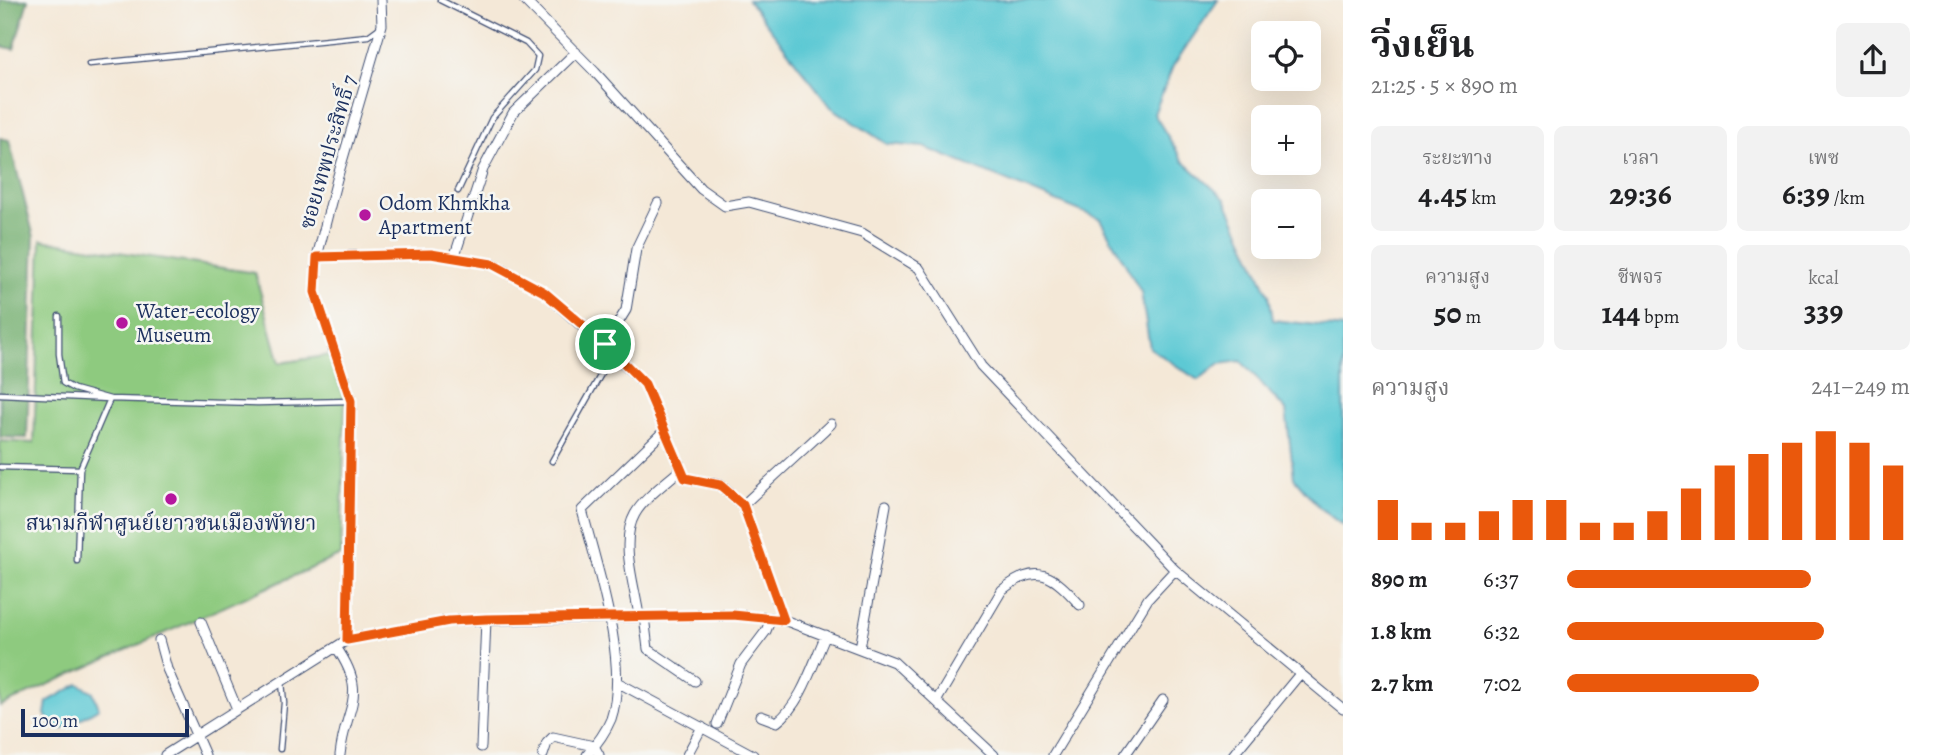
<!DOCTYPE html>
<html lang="th">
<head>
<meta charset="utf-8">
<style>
  body { margin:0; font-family:Alegreya,"Noto Serif Thai",serif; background:#f2f2f2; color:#202124; height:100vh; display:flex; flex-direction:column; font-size:26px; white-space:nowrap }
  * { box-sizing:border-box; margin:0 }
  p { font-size:23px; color:#757577 }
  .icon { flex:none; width:38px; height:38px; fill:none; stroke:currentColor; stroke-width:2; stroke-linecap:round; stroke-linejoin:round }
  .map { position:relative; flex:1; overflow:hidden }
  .side { display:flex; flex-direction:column; background:#fff; width:595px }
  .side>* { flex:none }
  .buttons { position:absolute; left:1251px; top:21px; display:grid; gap:14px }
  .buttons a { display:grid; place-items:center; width:70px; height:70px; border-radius:10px; background:#fff; box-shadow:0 7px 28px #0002; font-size:35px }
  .scale { position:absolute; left:21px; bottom:18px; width:168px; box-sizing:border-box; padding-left:7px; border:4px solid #1b2f5e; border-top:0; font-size:19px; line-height:24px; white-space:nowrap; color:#1b2f5e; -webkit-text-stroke:5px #f6f6f2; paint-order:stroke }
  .pin { position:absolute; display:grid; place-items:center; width:60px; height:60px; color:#fff; margin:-30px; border:4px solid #fff; border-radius:50%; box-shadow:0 2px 7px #0007 }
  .round { display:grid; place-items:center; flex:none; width:74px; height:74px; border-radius:10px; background:#f2f2f2 }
  .summary { display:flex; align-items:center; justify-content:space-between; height:119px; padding:0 28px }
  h1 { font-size:38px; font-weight:700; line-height:52px }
  .stats { display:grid; grid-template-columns:repeat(3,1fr); gap:10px; height:119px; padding:7px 28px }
  .stats div { display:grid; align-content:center; border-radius:10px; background:#f2f2f2; text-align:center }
  .stats b { font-size:30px; font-weight:700 }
  .stats small { font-size:19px; font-weight:400 }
  .stats p { font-size:19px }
  .chart { height:196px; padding:14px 28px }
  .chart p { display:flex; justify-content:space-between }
  .chart svg { width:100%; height:126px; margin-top:7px; stroke:#ea580c; stroke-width:6 }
  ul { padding:0 28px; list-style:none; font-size:23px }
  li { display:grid; grid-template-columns:112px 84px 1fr; align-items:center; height:52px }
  li i { height:18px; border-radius:9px; background:#ea580c }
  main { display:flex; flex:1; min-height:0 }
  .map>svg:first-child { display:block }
</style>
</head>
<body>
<main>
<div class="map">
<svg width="1343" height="755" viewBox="0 0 1343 755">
  <rect width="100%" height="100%" fill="#f6f6f2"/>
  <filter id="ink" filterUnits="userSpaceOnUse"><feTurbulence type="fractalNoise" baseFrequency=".0143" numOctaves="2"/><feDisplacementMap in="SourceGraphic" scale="14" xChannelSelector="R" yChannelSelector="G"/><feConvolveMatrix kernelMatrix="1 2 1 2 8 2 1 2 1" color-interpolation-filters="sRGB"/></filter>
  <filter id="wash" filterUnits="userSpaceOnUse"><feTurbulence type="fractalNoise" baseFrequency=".00686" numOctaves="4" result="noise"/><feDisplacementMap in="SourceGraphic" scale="28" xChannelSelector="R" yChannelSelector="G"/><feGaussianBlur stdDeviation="1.57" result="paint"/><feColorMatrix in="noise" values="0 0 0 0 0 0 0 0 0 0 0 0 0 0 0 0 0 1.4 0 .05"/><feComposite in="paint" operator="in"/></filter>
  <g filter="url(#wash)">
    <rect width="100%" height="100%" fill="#f4e8d7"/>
    <path fill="#8eca7f" stroke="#547c6e" stroke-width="2" d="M41,240L255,273L280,363L330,355L345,401L341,555L0,706V441L34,443Z"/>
    <path fill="#72ae6e" stroke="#466e66" stroke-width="2" d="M0,0H28L14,49L0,46Z
      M0,138L9,140L34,237L27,438L0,437Z"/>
    <path fill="#5dc9d4" stroke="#3c7c99" stroke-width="2" d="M748,0H1218L1173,66L1154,114L1183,161L1225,199L1269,295L1273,320L1343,328V526L1319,507L1294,478L1286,410L1241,361L1219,364L1198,380L1150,348L1141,292L1100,219L924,147L887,144L831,107Z
      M79,684L93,692L99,708L63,729L49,722L45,714L47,702Z"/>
  </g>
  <g filter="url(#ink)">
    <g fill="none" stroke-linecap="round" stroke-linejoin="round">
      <g stroke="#3c4b70" stroke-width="7">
        <path id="lane" d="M440,0L526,43L538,56L535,70L492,118L458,191
          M89,64L368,36L379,28
          M0,394L110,399L74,389L63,383L59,354V316
          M552,461L613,353
          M0,467L80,469L110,399L258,403L351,401
          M77,561L80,469
          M280,749L284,703L282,682"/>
      </g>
      <g stroke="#3c4b70" stroke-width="11">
        <path id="street" d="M524,0L595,72L701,189L725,206L749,202L862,233L919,268L981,366L1175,570L1343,709
          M317,257L431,254L492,264L544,292L645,384L685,478L720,485L743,505L784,620
          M454,258L483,169L513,113L576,52
          M605,344L626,310L636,249L658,203
          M743,505L831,424
          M639,616C635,586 619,542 635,514C644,498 667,482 681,469
          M644,616L648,649L695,681
          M201,622L237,709
          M159,640L167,669L205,755
          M347,640L351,401L315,292L317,257L337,179L382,25L381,0
          M336,647C370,696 345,706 340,755
          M860,648L886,505
          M617,682L753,755
          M937,700L1002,590C1038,561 1054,576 1080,605
          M761,716L777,722C802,703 813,663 826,635
          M717,724L741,664L766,631L771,618
          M481,747L486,619
          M165,755L347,640L449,621L733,615L784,620L894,662L994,755
          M543,755L547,743L553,737L594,746L599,755
          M587,755C596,745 606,731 611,719C630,664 596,564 582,510L664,431
          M687,755L702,727
          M1053,755L1148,599L1175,570
          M1125,755L1163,700
          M1233,755L1299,675"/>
      </g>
      <use href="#lane" stroke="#fff" stroke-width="4.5"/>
      <use href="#street" stroke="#fff" stroke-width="9"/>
    </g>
  </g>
  <g fill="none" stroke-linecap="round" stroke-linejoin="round" filter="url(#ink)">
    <g stroke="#fff" stroke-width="14">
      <path id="route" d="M431,254L492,264L544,292L605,344L645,384L685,478L720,485L743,505L784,620L733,615L486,619L449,621L347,640L351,401L315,292L317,257Z"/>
    </g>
    <use href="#route" stroke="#ea580c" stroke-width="9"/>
  </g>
  <g fill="#b5179e" stroke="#f6f6f2" stroke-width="2.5">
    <circle cx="365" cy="215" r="7"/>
    <circle cx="122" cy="323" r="7"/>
    <circle cx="171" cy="499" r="7"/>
  </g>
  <g text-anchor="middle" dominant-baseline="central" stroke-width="5" stroke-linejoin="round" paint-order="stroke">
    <g font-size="21" fill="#1b2f5e" stroke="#f6f6f2">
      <text transform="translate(328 152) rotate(-74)">ซอยเทพประสิทธิ์ 7</text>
    </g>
    <g font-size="21" fill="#1b2f5e" stroke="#f6f6f2" text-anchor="start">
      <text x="379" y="203">Odom Khmkha<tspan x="379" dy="24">Apartment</tspan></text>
      <text x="136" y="311">Water-ecology<tspan x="136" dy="24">Museum</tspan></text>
      <text x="171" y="523" text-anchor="middle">สนามกีฬาศูนย์เยาวชนเมืองพัทยา</text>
    </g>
  </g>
</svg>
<div class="buttons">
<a><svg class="icon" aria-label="locate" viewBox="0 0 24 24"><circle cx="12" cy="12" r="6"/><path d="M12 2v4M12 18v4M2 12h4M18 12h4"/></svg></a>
<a>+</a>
<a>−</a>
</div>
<div class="scale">100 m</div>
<div class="pin" style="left:605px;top:344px;background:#1e9e55"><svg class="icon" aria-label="arrive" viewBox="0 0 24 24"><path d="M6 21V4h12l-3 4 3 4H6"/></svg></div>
</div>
<section class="side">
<div class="summary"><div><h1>วิ่งเย็น</h1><p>21:25 · 5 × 890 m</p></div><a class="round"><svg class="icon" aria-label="share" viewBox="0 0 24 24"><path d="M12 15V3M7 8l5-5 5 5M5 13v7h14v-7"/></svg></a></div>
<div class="stats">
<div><p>ระยะทาง</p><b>4.45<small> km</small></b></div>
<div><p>เวลา</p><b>29:36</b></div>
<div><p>เพซ</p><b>6:39<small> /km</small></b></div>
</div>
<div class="stats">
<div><p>ความสูง</p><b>50<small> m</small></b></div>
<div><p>ชีพจร</p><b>144<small> bpm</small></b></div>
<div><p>kcal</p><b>339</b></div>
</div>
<div class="chart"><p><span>ความสูง</span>241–249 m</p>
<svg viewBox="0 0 160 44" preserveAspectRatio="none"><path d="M5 44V30M15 44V38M25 44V38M35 44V34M45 44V30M55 44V30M65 44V38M75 44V38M85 44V34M95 44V26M105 44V18M115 44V14M125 44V10M135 44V6M145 44V10M155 44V18"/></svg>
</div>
<ul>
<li><b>890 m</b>6:37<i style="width:71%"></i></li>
<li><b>1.8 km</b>6:32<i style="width:75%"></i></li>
<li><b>2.7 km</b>7:02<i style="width:56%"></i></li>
</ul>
</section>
</main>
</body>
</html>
